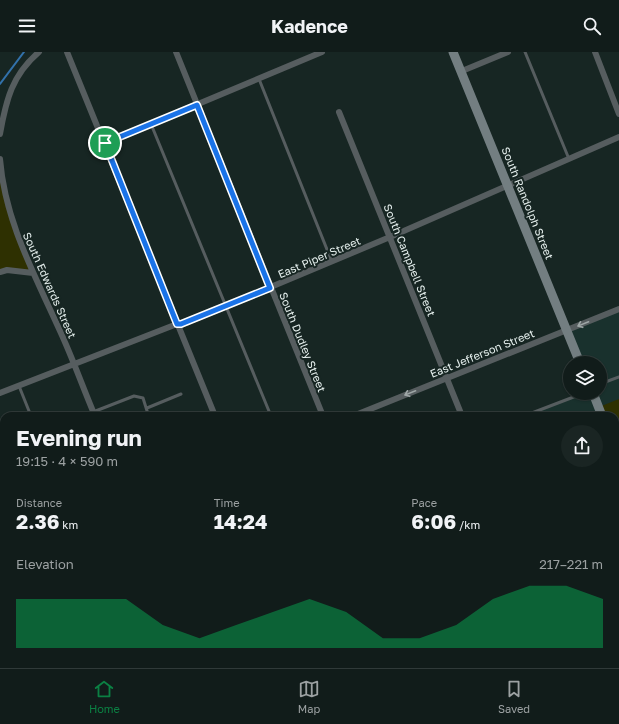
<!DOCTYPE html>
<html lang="en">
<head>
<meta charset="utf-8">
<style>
  body { margin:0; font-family:"Golos Text",sans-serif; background:#1a2523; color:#f1f3f6; height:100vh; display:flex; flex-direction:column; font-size:15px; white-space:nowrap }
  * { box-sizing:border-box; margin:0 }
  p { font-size:13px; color:#9ca1a2 }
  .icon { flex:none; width:22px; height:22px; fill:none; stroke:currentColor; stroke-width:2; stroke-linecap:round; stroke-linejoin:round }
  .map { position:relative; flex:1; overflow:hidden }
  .drawer { position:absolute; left:0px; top:360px; width:619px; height:256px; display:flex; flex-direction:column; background:#111c1a; border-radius:12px 12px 0 0; box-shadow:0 1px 3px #0004,0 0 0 1px #303a39 }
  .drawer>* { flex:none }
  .buttons { position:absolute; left:563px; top:304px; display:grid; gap:8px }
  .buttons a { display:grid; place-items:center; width:44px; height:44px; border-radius:50%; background:#111c1a; box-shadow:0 1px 3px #0004,0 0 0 1px #303a39; font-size:20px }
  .pin { position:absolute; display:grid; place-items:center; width:34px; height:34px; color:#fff; margin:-17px; border:2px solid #fff; border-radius:50%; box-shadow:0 1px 4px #0007 }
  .round { display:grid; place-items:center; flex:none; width:42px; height:42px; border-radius:21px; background:#1a2523 }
  .summary { display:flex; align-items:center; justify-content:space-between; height:68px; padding:0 16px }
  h1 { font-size:22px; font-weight:700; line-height:30px }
  .stats { display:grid; grid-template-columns:repeat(3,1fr); gap:6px; height:68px; padding:4px 16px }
  .stats div { display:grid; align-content:center }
  .stats b { font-size:20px; font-weight:700 }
  .stats small { font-size:11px; font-weight:400 }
  .stats p { font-size:11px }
  .chart { height:112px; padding:8px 16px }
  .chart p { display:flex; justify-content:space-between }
  .chart svg { width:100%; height:72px; margin-top:4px; fill:#0b8043; opacity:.7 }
  header { display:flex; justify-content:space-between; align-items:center; height:52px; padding:0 16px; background:#111c1a; font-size:18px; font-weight:700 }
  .tabs { display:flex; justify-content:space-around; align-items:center; height:56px; border-top:1px solid #303a39; background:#111c1a; font-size:11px; color:#9ca1a2 }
  .tabs a { display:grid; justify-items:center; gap:2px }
  .tabs .selected { color:#0b8043 }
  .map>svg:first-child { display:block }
</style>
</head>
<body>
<header><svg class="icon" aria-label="menu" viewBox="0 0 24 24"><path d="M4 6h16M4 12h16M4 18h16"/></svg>Kadence<svg class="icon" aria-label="search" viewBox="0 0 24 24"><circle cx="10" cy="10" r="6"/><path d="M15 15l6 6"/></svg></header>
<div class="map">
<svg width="619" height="616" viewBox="0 0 619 616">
  <rect width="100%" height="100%" fill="#172623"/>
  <path fill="#19312d" d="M619,257V616H246L256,612H615V364H524L584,341H600V311H580L567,278Z"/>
  <path fill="#2e3001" d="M0,107L3,137L33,221L0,220Z
    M619,347V396L615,395V364H602L599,355Z"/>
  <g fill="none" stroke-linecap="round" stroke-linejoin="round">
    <path stroke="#3271aa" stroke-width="2" d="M0,32L24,0"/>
    <path stroke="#565d5f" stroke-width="3" d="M525,0L569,107
      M259,27L332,210
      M151,72L271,364
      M600,332L619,325
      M19,334L31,364
      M147,356L181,342
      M93,360L134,344L143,346L148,362L147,364
      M524,364L584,341
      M615,538L619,547
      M615,603L619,601
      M332,612L334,616
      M541,612L542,615
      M549,612L550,616
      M372,616L381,612
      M477,616L486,612L487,616
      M583,616L593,612"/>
    <path stroke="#565d5f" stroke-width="6" d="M67,0L215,364
      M176,0L323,364
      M595,0L619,62
      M462,19L508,0
      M339,60L462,364
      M0,82C6,48 12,23 39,0
      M105,91L322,0
      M0,107C5,170 35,223 60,279C73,307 83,336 95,364
      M0,220L7,218L33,221
      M0,341L177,272L185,271L390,185L619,85
      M353,364L619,257
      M0,421L4,431
      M615,465L619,463
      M0,508L4,507
      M195,612L197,616
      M315,612L317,616
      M79,616L89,612"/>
    <path stroke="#737e81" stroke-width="9" d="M453,0L580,311
      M593,341L602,364
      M615,395L619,405
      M615,534L619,533"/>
    <path stroke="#9dafb4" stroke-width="11" d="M562,612L564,616
      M415,616L425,612"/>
  </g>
  <defs><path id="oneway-shaft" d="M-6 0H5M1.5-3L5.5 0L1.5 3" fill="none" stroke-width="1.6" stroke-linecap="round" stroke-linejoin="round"/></defs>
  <g stroke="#9ea6a6">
    <use href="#oneway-shaft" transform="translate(583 272) rotate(158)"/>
    <use href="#oneway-shaft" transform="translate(410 341) rotate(158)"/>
  </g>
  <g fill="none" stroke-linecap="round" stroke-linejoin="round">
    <g stroke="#fff" stroke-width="8">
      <path id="route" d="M197,53L270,236L181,272H177L105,91Z"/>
    </g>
    <use href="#route" stroke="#1a73e8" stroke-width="5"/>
  </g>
  <g text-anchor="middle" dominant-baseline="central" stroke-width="4" stroke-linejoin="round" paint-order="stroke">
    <g font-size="11" fill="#e5efed" stroke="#172623">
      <text transform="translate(528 151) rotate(68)">South Randolph Street</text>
      <text transform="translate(319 205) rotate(-23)">East Piper Street</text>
      <text transform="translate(410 208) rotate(68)">South Campbell Street</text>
      <text transform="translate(50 233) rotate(66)">South Edwards Street</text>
      <text transform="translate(303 290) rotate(68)">South Dudley Street</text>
      <text transform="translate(482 301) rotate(-22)">East Jefferson Street</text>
    </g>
  </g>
</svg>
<div class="buttons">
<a><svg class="icon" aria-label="layers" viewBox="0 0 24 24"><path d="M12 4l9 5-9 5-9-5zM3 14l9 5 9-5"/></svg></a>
</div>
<div class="pin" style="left:105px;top:91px;background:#1e9e55"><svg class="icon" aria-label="arrive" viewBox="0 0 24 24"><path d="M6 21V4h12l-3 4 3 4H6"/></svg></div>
<section class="drawer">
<div class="summary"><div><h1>Evening run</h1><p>19:15 · 4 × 590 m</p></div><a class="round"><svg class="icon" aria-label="share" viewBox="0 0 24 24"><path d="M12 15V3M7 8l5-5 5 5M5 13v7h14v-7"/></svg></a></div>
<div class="stats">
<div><p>Distance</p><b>2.36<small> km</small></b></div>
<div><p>Time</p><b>14:24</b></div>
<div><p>Pace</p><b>6:06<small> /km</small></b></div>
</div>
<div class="chart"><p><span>Elevation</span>217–221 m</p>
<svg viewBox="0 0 160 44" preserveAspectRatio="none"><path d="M0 44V14L10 14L20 14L30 14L40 30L50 38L60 30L70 22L80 14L90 22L100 38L110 38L120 30L130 14L140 6L150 6L160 14V44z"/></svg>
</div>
</section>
</div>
<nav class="tabs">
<a class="selected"><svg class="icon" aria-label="home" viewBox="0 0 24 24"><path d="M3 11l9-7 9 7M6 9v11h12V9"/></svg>Home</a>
<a><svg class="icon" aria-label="map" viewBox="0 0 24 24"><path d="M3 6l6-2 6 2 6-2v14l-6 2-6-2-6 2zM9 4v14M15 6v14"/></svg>Map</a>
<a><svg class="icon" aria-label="saved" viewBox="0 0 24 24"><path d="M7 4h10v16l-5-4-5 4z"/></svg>Saved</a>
</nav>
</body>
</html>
